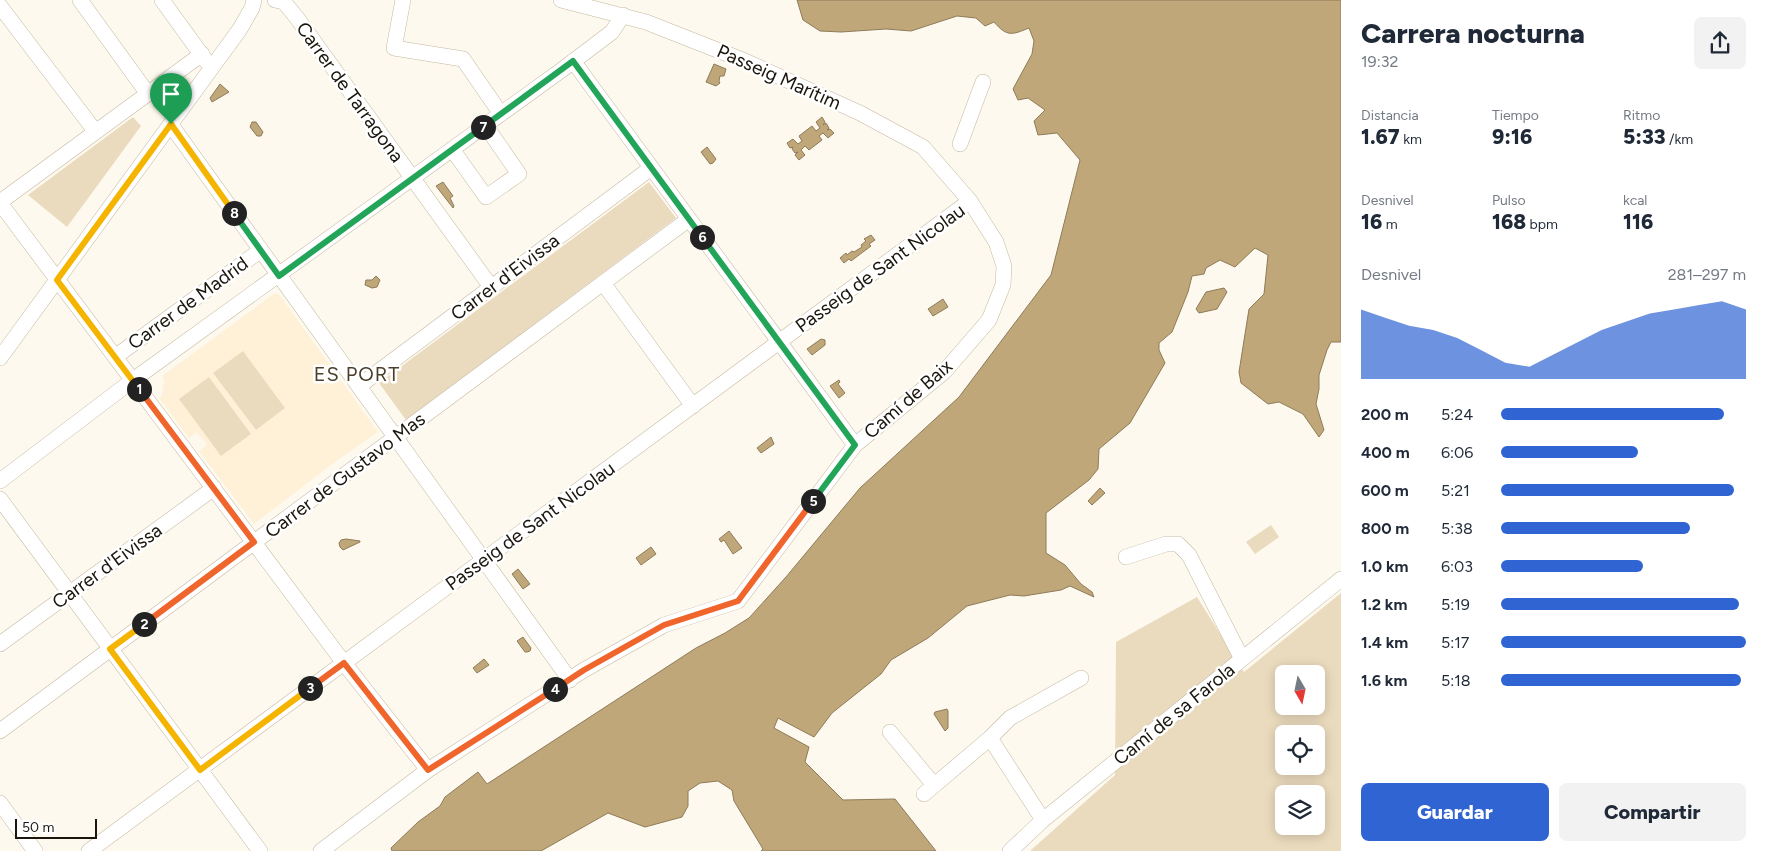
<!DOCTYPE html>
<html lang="es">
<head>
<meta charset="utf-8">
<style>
  body { margin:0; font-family:Figtree,sans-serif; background:#f2f2f3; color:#1f2937; height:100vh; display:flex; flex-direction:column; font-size:19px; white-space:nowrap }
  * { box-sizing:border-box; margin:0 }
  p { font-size:16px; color:#747a83 }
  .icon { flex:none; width:28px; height:28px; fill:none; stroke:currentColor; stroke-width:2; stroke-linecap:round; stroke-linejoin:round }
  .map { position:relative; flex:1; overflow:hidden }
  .sheet { display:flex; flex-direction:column; background:#fff; width:425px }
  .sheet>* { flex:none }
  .needle { width:32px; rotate:171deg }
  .fabs { position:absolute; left:1275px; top:665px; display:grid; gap:10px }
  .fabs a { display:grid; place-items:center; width:50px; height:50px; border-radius:8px; background:#fff; box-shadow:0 2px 12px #0003; font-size:25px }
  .scale { position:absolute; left:15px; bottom:12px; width:82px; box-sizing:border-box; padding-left:5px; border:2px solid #1a150d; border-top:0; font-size:14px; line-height:18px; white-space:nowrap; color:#1a150d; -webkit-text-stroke:4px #fff; paint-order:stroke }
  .pin { position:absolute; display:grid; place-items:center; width:42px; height:42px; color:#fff; margin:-51px -21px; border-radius:50% 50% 50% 0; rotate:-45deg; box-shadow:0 0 5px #0007 }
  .pin .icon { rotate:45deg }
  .km { position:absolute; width:25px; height:25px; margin:-12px; border-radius:50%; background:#222; color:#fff; font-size:14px; line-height:25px; text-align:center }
  .round { display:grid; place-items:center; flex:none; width:52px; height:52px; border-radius:8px; background:#f2f2f3 }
  .summary { display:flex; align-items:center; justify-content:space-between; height:85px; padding:0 20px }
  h1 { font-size:28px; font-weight:800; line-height:38px }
  .metrics { display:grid; grid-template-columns:repeat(3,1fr); gap:8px; height:85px; padding:5px 20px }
  .metrics div { display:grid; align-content:center }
  .metrics b { font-size:21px; font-weight:800 }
  .metrics small { font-size:14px; font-weight:400 }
  .metrics p { font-size:14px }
  .chart { height:140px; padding:10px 20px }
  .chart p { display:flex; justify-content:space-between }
  .chart svg { width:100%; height:90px; margin-top:5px; fill:#3064d3; opacity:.7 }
  .action { display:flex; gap:10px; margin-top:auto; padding:10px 20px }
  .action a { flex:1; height:58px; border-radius:8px; background:#3064d3; color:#fff; font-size:20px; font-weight:800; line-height:58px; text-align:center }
  .action a+a { background:#f2f2f3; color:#1f2937 }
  ul { padding:0 20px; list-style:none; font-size:16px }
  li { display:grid; grid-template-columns:80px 60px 1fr; align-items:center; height:38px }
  li i { height:12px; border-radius:6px; background:#3064d3 }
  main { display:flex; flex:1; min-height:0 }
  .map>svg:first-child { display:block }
</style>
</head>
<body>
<main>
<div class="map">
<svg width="1341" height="851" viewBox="0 0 1341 851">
  <rect width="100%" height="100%" fill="#fef9ee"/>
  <path fill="#fff1d7" d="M275,293L279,294L378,432L335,462L254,524L199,451L207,445L197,432L189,438L159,398L162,395L164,380L162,376Z"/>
  <path fill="#ebdbbe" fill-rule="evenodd" d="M133,117L141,126L67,227L28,195Z
    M649,182L676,218L406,420L379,383Z
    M243,351L285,408L256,430L213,373Z
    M209,377L251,434L221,456L179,399Z
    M1271,525L1279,537L1255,554L1246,542Z
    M1341,593V851H1030L1115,775L1116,642L1197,597L1244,672ZM1284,674H1316V706H1284ZM1284,734H1316V766H1284ZM1284,794H1316V826H1284Z"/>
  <path fill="#bfa779" stroke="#8e7b59" d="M797,0H1341V342H1331L1327,350L1319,375V389L1316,404L1324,430L1319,437L1303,414L1279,402L1268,404L1241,383L1239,372L1249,309L1264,294L1268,255L1255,248L1235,267L1220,260L1206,268L1204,274L1192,276L1188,292L1172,332L1159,343V350L1165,363L1130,423L1099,449L1098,469L1089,480L1046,513V553L1065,565L1081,584L1092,592L1094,597L1070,586L1061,590L1024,596L1010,595L967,606L928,638L891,660L881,674L832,713L814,737L778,718L774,728L809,747L805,762L843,800L895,799L936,851H761L763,849L734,801L732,790L718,781L700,783L688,791V806L682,817L645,827L608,813L541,851H392L391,848L418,822L440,806L445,797L478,772L487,784L696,648L725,633L749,618L786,577L860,488L959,397L1051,275L1080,160L1057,133L1038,135L1034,121L1045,110L1028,98L1018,100L1013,89L1032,54L1034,41L1029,28C1012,35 1007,37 994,22L985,26L976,18L957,16L911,31L886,29L841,32L820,31L803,20Z
    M714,64L726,69L724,76H720L719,81L720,83L716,86L706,82Z
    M220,84L229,92L212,102L210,98Z
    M822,117L825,122L823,125L826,123L829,128L827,130L830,129L834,133L828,138L823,133L819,136L822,140L809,150L805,146L801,150L805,155L799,160L795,155L798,152L795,153L792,149L793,147L790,148L787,143L793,139L798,144L802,141L799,136L812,126L816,131L820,128L816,122Z
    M252,122H256L263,132L261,136H257L250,127Z
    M707,147L716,159L713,163L710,164L701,152Z
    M443,182L453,196L450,198L454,206L453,208L436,186Z
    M871,235L875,240L869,244L871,246L851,261L849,259L844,263L840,258L846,253L847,255L852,251L854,252L862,247L861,245L866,241L864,239Z
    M376,276L380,280L377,287L372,288L365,285L366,280H372Z
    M1224,288L1227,292L1217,309L1199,313L1196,309L1206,292Z
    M943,299L948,307L933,316L928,309Z
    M821,339L825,340V345L812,355L807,349Z
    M839,380L840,382L838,384L845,393L839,398L830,386Z
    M771,437L774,444L761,453L757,448Z
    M1100,488L1105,493L1092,505L1088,501Z
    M729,531L742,548L733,554L724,540L721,542L719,539Z
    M346,539L360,541V542L343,550L340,547L339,543L341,540Z
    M651,547L656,554L641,565L636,558Z
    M518,569L530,584L523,589L512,574Z
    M523,637L531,648L530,651L527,652H525L517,641Z
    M484,659L489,665L477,673L473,668Z
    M947,709L948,711V728L945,731L934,714L935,712Z"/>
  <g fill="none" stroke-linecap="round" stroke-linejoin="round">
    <g stroke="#c5b8a0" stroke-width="16">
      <path id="minor" d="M80,0L148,94
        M162,0L206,61
        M275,0L284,2L297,18L491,287
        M403,0L394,48L463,59L501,114
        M0,6L95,131
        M573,61L855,445
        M171,125L570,680
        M960,144L983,82
        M452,149L486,197L519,174L485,125
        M0,202L202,54
        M0,203L344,663L428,770
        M603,283L693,406
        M115,357L261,250
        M0,358L240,29L252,8L254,0
        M359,386L651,168
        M0,481L133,380L563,69L612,32L623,15
        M0,499L260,851
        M1126,557L1166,544H1178L1189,555L1242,659
        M0,644L214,488
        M0,731L689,219
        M890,732L934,785
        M990,738L1043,820
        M924,794L990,738L1010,718L1081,678
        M0,803L35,851
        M89,851L970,201
        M321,851L428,770L584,670L664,625L738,601L855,445L944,372L989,320L1003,285L1004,266L996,242L970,201L923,147L860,113L745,61L646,22L561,0
        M1010,851L1043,820L1341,579"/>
    </g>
    <use href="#minor" stroke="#fff" stroke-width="15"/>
  </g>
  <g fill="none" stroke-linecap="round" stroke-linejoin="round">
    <g stroke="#fff" stroke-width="10">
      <path id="split-1" d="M139,389L57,280L171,124"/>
    </g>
    <g stroke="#fff" stroke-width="10">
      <path id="split-2" d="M139,389L254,542L144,624"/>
    </g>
    <g stroke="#fff" stroke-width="10">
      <path id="split-3" d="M144,624L110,649L200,770L310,688"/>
    </g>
    <g stroke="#fff" stroke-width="10">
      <path id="split-4" d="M310,688L344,663L428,770L555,689"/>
    </g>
    <g stroke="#fff" stroke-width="10">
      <path id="split-5" d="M555,689L584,670L664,625L738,601L813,501"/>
    </g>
    <g stroke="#fff" stroke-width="10">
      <path id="split-6" d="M702,237L855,445L813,501"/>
    </g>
    <g stroke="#fff" stroke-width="10">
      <path id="split-7" d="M483,127L573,61L702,237"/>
    </g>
    <g stroke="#fff" stroke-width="10">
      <path id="split-8" d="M234,213L279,276L483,127"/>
    </g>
    <g stroke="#fff" stroke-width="10">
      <path id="split-9" d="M171,124L234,213"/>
    </g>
    <use href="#split-1" stroke="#f5b400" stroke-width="6"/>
    <use href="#split-2" stroke="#f0652b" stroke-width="6"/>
    <use href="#split-3" stroke="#f5b400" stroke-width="6"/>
    <use href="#split-4" stroke="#f0652b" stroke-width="6"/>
    <use href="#split-5" stroke="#f0652b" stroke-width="6"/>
    <use href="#split-6" stroke="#22a559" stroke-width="6"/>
    <use href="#split-7" stroke="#22a559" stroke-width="6"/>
    <use href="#split-8" stroke="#22a559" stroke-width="6"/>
    <use href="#split-9" stroke="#f5b400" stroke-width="6"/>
  </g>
  <g text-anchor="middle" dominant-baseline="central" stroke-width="5" stroke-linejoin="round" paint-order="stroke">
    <g font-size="19" fill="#1a150d" stroke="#fff">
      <text transform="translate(779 77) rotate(24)">Passeig Marítim</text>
      <text transform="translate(350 92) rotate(54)">Carrer de Tarragona</text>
      <text transform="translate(880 268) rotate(-36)">Passeig de Sant Nicolau</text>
      <text transform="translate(505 277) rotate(-37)">Carrer d'Eivissa</text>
      <text transform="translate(188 303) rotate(-36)">Carrer de Madrid</text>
      <text transform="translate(908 399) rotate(-41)">Camí de Baix</text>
      <text transform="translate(345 475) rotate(-37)">Carrer de Gustavo Mas</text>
      <text transform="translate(530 526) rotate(-36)">Passeig de Sant Nicolau</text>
      <text transform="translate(107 566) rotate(-36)">Carrer d'Eivissa</text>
      <text transform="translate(1174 714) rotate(-39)">Camí de sa Farola</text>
    </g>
    <g font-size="20" letter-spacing="1" fill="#4a3f2a" stroke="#fff">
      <text x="357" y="374">ES PORT</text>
    </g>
  </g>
</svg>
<div class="fabs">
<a><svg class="needle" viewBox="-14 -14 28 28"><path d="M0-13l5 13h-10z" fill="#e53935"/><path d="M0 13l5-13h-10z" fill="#747a83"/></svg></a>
<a><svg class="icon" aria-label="locate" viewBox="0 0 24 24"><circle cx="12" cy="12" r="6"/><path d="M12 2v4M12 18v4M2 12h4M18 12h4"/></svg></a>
<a><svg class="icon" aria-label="layers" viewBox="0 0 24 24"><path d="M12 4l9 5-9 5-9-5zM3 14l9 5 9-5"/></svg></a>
</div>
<div class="scale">50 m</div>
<div class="pin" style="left:171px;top:124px;background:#1e9e55"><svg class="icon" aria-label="arrive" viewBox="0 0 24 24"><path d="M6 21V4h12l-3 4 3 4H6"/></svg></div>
<b class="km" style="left:139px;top:389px">1</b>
<b class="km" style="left:144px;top:624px">2</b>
<b class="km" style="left:310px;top:688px">3</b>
<b class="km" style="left:555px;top:689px">4</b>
<b class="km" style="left:813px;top:501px">5</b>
<b class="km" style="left:702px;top:237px">6</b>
<b class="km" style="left:483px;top:127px">7</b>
<b class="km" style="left:234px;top:213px">8</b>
</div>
<section class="sheet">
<div class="summary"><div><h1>Carrera nocturna</h1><p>19:32</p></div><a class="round"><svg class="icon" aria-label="share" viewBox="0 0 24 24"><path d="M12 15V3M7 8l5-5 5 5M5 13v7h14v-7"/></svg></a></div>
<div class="metrics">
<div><p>Distancia</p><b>1.67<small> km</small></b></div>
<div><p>Tiempo</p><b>9:16</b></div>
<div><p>Ritmo</p><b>5:33<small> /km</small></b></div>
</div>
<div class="metrics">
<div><p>Desnivel</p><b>16<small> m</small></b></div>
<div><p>Pulso</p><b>168<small> bpm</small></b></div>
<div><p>kcal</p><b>116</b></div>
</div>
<div class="chart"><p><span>Desnivel</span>281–297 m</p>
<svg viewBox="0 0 160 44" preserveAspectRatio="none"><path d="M0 44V10L10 14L20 18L30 20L40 24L50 30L60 36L70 38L80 32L90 26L100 20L110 16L120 12L130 10L140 8L150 6L160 10V44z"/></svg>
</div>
<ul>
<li><b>200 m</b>5:24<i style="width:91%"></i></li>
<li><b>400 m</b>6:06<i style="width:56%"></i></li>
<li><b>600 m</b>5:21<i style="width:95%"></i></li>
<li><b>800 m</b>5:38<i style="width:77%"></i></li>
<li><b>1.0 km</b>6:03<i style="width:58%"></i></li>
<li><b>1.2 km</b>5:19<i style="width:97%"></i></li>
<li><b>1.4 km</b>5:17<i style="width:100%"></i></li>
<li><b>1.6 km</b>5:18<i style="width:98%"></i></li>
</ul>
<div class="action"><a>Guardar</a><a>Compartir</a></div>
</section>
</main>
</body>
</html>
